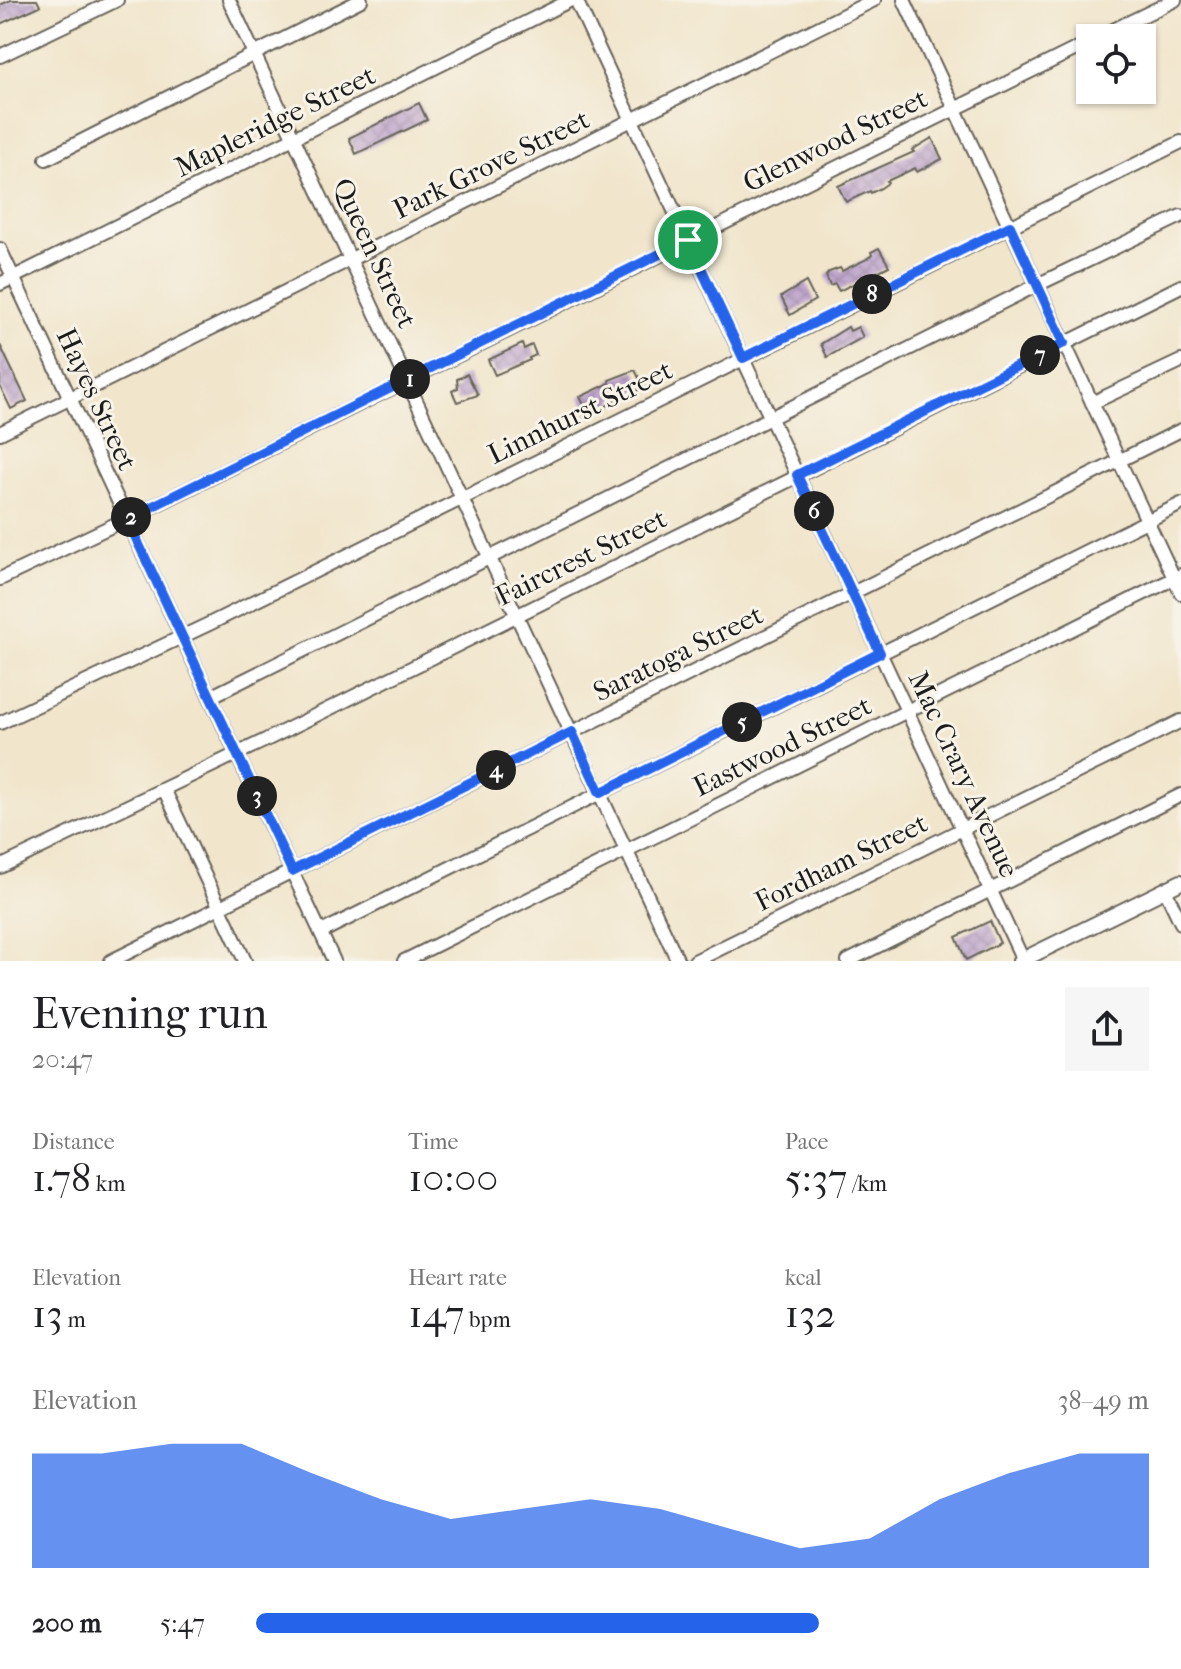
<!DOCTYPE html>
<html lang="en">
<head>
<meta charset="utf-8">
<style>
  body { margin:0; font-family:"IM FELL French Canon",serif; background:#f6f6f6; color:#202124; height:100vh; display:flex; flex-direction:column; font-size:30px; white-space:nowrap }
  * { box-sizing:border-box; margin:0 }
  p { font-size:26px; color:#757577 }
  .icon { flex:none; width:44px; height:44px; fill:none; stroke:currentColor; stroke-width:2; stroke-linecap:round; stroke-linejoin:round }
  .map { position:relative; height:961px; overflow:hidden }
  .details { display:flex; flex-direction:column; background:#fff; flex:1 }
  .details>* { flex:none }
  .controls { position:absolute; left:1076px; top:24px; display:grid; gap:16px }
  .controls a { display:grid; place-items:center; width:80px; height:80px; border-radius:0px; background:#fff; box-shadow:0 2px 6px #0004; font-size:40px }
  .pin { position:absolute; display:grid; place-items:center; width:68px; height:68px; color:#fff; margin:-34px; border:4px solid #fff; border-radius:50%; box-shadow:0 2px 8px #0007 }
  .km { position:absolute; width:40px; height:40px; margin:-20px; border-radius:50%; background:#222; color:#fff; font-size:22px; line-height:40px; text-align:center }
  .round { display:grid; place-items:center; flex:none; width:84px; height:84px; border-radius:0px; background:#f6f6f6 }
  .headline { display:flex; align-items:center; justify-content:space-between; height:136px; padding:0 32px }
  h1 { font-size:44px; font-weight:600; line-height:60px }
  .metrics { display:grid; grid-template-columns:repeat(3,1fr); gap:12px; height:136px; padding:8px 32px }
  .metrics div { display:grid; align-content:center }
  .metrics b { font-size:40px; font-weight:600 }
  .metrics small { font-size:22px; font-weight:400 }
  .metrics p { font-size:22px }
  .chart { height:224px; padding:16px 32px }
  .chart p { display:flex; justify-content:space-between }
  .chart svg { width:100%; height:144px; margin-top:8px; fill:#2563eb; opacity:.7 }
  ul { padding:0 32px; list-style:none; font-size:26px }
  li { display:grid; grid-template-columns:128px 96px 1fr; align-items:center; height:60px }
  li i { height:20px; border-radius:10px; background:#2563eb }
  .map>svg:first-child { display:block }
</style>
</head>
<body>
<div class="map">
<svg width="1181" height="961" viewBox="0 0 1181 961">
  <defs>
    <pattern id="building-cross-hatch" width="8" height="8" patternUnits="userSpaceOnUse" patternTransform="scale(2)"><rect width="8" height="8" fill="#c0a7cd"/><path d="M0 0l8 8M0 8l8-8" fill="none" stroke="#a48faf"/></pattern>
  </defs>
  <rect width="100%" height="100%" fill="#f7f3e8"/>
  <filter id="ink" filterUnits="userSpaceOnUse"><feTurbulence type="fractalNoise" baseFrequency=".0125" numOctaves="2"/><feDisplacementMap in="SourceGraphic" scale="16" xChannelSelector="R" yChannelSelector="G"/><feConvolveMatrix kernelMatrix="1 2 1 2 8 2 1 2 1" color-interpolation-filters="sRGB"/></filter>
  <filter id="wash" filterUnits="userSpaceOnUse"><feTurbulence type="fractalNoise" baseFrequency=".006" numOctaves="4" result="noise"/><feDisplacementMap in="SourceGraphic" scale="32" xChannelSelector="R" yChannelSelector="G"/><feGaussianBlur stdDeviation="1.8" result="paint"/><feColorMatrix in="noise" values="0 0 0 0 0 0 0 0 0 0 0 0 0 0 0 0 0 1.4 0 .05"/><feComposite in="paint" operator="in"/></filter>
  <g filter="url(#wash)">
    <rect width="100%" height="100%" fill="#f1e5cb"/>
    <g id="blocks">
      <path fill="url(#building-cross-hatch)" d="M11,0H37L40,6L0,24V5Z
        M419,103L427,120L356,154L349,138Z
        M932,138L942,159L917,172L915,168L887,181L888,183L881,188L871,193L870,191L846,202L838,186L914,152L912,150Z
        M879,248L889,266L839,291L835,284L830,286L826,276L829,272L840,268L842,271L865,260L872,255L871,252Z
        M806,282L815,300L790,315L781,297Z
        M848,327L850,331L858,327L863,337L827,357L821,344Z
        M522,344L524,349L532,345L536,355L529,358L530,360L495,375L488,360Z
        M0,345L27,401L11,409L0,386Z
        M635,370L644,388L613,400L614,402L589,415L580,397L610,383L609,380Z
        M467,374L478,395L457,402L452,391L458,388L457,379Z
        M990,921L1000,943L966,960L956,937Z"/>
    </g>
  </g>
  <g filter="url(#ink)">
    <use href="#blocks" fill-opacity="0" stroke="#676259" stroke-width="2"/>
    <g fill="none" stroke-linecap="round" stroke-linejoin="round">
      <g stroke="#676259" stroke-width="16">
        <path id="minor" d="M229,0L678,961
          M576,0L1023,960
          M904,0L1181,593
          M1097,38L1175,0
          M0,56L117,0
          M46,159L361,0
          M0,249L334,961
          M0,284L571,0
          M1092,403L1181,361
          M0,433L874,0
          M0,579L162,502L1090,42
          M210,697L1037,285L1181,216
          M0,723L211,623L1181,142
          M164,789L245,961
          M0,867L268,739L1181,286
          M1165,890L1181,923
          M321,932L1181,504
          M111,961L1181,430
          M404,961L1181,575
          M695,961L1181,721
          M848,961L1181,795"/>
      </g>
      <g stroke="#676259" stroke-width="18">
        <path id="major" d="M1020,961L1181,882"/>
      </g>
      <use href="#minor" stroke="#fff" stroke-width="12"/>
      <use href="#major" stroke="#fff" stroke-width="14"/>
    </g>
  </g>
  <g fill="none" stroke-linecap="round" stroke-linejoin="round" filter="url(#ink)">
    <g stroke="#fff" stroke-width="16">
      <path id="route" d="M1010,226L1064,343L797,475L880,653L600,793L572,732L292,871L127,519L688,240L743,358Z"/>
    </g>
    <use href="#route" stroke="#2563eb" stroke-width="10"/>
  </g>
  <g text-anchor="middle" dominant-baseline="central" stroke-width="6" stroke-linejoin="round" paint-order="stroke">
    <g font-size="28" fill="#1c1c1c" stroke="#f7f3e8">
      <text transform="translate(275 121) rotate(-26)">Mapleridge Street</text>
      <text transform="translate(835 140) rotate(-26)">Glenwood Street</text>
      <text transform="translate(491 164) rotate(-26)">Park Grove Street</text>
      <text transform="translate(375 253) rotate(65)">Queen Street</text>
      <text transform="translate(97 399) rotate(65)">Hayes Street</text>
      <text transform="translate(580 412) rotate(-26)">Linnhurst Street</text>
      <text transform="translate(581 557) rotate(-26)">Faircrest Street</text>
      <text transform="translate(678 653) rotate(-26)">Saratoga Street</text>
      <text transform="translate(782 746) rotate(-26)">Eastwood Street</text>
      <text transform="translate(964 774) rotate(65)">Mac Crary Avenue</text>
      <text transform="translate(841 862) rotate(-26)">Fordham Street</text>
    </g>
  </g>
</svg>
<div class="controls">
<a><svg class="icon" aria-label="locate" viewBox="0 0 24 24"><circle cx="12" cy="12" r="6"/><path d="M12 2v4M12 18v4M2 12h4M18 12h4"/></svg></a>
</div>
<div class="pin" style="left:688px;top:240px;background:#1e9e55"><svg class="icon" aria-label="arrive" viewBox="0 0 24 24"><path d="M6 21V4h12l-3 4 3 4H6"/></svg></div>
<b class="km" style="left:410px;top:379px">1</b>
<b class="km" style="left:131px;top:517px">2</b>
<b class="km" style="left:257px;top:796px">3</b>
<b class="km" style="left:496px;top:770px">4</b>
<b class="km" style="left:742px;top:722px">5</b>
<b class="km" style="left:814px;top:511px">6</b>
<b class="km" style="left:1040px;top:355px">7</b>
<b class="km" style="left:872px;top:294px">8</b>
</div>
<section class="details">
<div class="headline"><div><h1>Evening run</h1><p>20:47</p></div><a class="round"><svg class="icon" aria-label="share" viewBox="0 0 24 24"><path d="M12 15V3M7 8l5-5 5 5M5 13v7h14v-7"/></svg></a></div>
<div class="metrics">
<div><p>Distance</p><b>1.78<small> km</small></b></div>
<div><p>Time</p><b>10:00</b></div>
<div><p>Pace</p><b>5:37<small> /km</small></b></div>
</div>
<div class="metrics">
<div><p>Elevation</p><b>13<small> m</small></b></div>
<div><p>Heart rate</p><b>147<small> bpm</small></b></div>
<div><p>kcal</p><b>132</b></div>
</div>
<div class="chart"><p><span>Elevation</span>38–49 m</p>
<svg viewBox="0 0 160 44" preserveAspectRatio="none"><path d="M0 44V9L10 9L20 6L30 6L40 15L50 23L60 29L70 26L80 23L90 26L100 32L110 38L120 35L130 23L140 15L150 9L160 9V44z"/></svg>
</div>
<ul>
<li><b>200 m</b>5:47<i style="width:63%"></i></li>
</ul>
</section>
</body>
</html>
